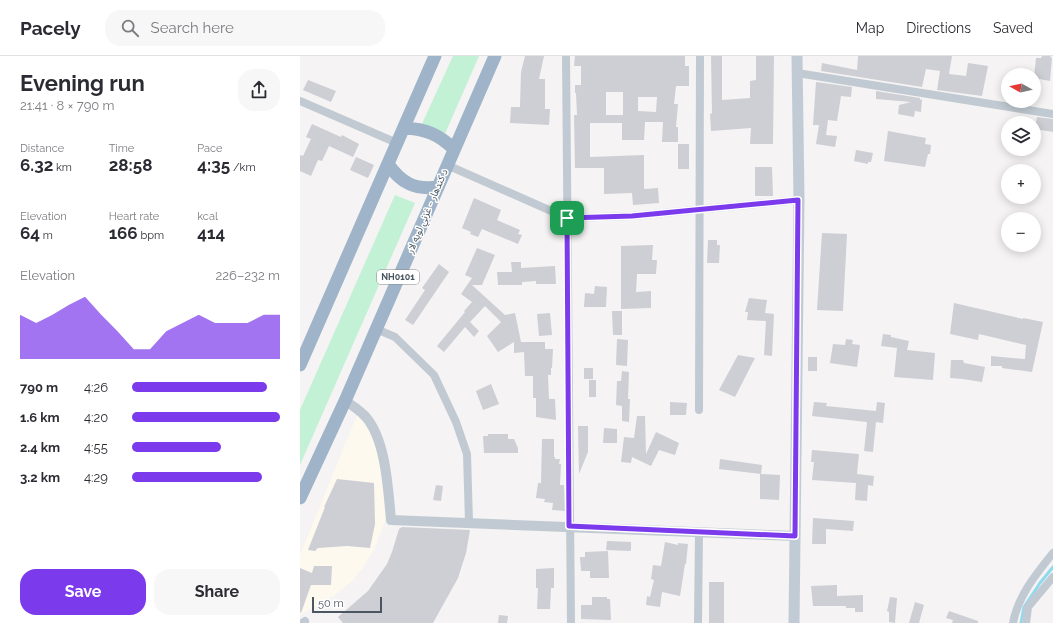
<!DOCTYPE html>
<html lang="en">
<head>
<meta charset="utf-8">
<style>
  body { margin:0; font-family:Raleway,"Noto Sans Arabic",sans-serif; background:#f7f7f7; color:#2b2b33; height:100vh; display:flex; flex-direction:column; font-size:15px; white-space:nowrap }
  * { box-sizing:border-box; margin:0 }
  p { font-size:13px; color:#7c7c81 }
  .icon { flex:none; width:22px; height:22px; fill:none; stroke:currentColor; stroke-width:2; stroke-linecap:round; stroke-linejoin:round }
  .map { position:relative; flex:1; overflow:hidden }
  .side { display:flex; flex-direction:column; background:#fff; width:300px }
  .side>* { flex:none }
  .needle { width:26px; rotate:278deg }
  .tools { position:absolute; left:701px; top:12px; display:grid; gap:8px }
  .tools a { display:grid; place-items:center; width:40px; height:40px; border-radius:50%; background:#fff; box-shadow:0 2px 10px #0003; font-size:20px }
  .scale { position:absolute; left:12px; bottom:10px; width:70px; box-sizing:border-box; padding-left:4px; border:2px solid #4a5661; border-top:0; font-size:11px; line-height:14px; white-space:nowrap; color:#4a5661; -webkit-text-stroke:3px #fff; paint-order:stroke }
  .pin { position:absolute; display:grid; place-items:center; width:34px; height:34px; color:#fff; margin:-17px; border-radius:8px; box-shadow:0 2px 6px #0006 }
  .round { display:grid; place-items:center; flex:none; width:42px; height:42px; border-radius:16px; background:#f7f7f7 }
  .summary { display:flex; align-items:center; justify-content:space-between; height:68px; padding:0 20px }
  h1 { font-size:22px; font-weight:700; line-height:30px }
  .stats { display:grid; grid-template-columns:repeat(3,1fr); gap:6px; height:68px; padding:4px 20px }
  .stats div { display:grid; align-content:center }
  .stats b { font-size:17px; font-weight:700 }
  .stats small { font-size:11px; font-weight:400 }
  .stats p { font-size:11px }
  .chart { height:112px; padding:8px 20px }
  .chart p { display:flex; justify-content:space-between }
  .chart svg { width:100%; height:72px; margin-top:4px; fill:#7c3aed; opacity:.7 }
  .primary-button { display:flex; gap:8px; margin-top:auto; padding:8px 20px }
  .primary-button a { flex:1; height:46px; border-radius:16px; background:#7c3aed; color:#fff; font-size:16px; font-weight:700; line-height:46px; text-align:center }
  .primary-button a+a { background:#f7f7f7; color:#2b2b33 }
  ul { padding:0 20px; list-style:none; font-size:13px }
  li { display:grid; grid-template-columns:64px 48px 1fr; align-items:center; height:30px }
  li i { height:10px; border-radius:5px; background:#7c3aed }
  header { display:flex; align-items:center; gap:24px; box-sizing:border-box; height:56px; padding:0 20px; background:#fff; border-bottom:1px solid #e1e1e2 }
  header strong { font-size:19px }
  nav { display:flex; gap:22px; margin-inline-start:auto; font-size:14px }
  .search { width:280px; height:36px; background:#f7f7f7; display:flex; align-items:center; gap:10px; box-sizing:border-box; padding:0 14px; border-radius:16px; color:#7c7c81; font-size:15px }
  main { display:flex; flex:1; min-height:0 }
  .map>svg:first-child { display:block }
</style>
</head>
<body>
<header>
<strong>Pacely</strong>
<div class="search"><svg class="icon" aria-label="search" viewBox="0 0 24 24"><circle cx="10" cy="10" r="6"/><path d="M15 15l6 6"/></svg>Search here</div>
<nav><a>Map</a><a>Directions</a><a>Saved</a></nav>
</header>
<main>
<section class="side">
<div class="summary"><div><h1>Evening run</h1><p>21:41 · 8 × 790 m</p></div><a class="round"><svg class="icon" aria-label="share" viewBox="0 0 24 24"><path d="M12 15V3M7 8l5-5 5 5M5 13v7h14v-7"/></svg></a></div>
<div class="stats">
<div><p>Distance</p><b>6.32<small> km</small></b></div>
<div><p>Time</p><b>28:58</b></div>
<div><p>Pace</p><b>4:35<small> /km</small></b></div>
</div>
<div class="stats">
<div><p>Elevation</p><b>64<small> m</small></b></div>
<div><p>Heart rate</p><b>166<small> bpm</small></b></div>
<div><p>kcal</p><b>414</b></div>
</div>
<div class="chart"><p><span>Elevation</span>226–232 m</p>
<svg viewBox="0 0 160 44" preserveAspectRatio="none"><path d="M0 44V17L10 22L20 17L30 11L40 6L50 17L60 27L70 38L80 38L90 27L100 22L110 17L120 22L130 22L140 22L150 17L160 17V44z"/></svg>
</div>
<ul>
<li><b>790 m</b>4:26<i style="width:91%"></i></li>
<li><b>1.6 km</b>4:20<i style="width:100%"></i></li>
<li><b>2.4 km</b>4:55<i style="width:60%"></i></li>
<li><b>3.2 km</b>4:29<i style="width:88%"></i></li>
</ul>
<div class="primary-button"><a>Save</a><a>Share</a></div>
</section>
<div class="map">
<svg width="753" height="567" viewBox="0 0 753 567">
  <rect width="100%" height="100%" fill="#f5f3f3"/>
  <path fill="#fdf9ef" d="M57,359L68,372L76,390L81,411L88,457L74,494L62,513L52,525L34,540L0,559V499Z"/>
  <path fill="#c3f1d5" d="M153,0H179L144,80L121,70Z
    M95,139L115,147L0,409V354Z"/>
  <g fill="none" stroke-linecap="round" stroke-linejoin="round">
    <path stroke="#90daee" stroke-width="3" d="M721,567L724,551L740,527L753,511"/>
  </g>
  <path fill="#cdcfd5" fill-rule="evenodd" d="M225,0H244L239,23H245V53H250L249,69L210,67L211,51H220L221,16Z
    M275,0H385V10H389V30H376L374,48H378L376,71H378V86H362L363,66H345L344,84H322V67H290V101L344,99V133L358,132L359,147L333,149L332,137L304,138V112H275L274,59H277L276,37H275V29H281V10H274ZM306,36H323V59H306ZM338,41H357L356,56L338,55Z
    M411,0H422V44L450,42V25L456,24V0H474L473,88H450L451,72L411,75L410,58L412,57Z
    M558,0H652L649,18L666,20L668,7L688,10L682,40L637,34L640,15L626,13L622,31L521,15L522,7L557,14Z
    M742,0H751L750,1L752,2L750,25L734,22L736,2H741Z
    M8,24L36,35L31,46L3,34Z
    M516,26L552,31L551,41L541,40L537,65L528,64L526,79L537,80L535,91L516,88L519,69H513Z
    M576,35L620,42V44L622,43L621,56L615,55L614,61L598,58L599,49L611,46L576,43Z
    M737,61L753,63V76L735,73Z
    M12,68L41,81L42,79L59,88L53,101L29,90L22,105L18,104L11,120L0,115V99L3,100L11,83L6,81Z
    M588,75L626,82L625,88L631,89L630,98H628L625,111L584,105Z
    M378,88H389V113H378Z
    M556,94L573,97L571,106H568V108L554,105Z
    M56,101L74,109L68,122L50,114Z
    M455,111H472L473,140H455Z
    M174,142L201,154L197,164L220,174L218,178L222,179L218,188L182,173L178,181L170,178L171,176L162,172Z
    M522,177L547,178L543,255L517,254Z
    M408,184H417V189H420L419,207H407Z
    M353,189L352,204H357L356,218H337L336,236L351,235V252L321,253V190Z
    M177,192L195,199L182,229H172L205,259L215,257L221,286H245V293H253L252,312H251V319H248L249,343H255L256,364L236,361V342H233V320H225L224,296L214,297V286L198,296L187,280L201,266L185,250L170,266L179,275L174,281L165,271L144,296L137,290L165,256L164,255L172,246L161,238L172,222L165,219Z
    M211,206H221V212L255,210L256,228H236V225L222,226V229H198L197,216H212Z
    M139,208L149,216L113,269L105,264L125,234L122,232Z
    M295,230L307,231L306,251H284L285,237L294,238Z
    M449,242L467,244L465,257L474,258L472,300L464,299L466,265L447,264L448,256H445Z
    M654,247L723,263V262L743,266L732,316L702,312V310H691V300L725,303L726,289L679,278L678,284L650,278Z
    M312,255H322V279H313Z
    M250,257L252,279L239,280L237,258Z
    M583,278L591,279V281L609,285L607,294L635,297L633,324L594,321L597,292L581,290Z
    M317,283L328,284L327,310L316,309Z
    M546,283L553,284L552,288L560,289L557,311L530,307L533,288L545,289Z
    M438,299L455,302L435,341L419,334Z
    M508,301H517V315H508Z
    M651,304H663L664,307L685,311L682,326L663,323L650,322Z
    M284,312H293V323H284Z
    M322,315L329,316L328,343H330L329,366L322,365V350L316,349L317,325H321Z
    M289,324H296V341H289Z
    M191,328L199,348L183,354L176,335Z
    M370,346L387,347L386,359H370Z
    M514,346L527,347L526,350L576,355L577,346L585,347L583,367L576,366L573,396L564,395L567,366L512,360Z
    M337,360H345L346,398L356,376L379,387L375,399L359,394L351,410L332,401L331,407L321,406L324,381L334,382Z
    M278,370H288V396L279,418Z
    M304,372L317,373V387H303Z
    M188,378H208V383H214L218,392V397H184L183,380H188Z
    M242,383H254V401H255V403H260L259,408H261L260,429H264L265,455L252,454L253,447L244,446L245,443L236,442L238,427H241Z
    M512,394L559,398L557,418L574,420L573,430L568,429L567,445L555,444L556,427L512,424L514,406H511Z
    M420,403L462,409L461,418L419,413Z
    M460,418L480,419L479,444L460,443Z
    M37,423L74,427L75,468L70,492L47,490L18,492L15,495L8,494L25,451H24Z
    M136,429L143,430L141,445L133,444Z
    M513,462L554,465L553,475L526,473V488H512Z
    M102,471L170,474L166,497L158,522L133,567H43L38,561L68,535L87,508L92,496L99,473Z
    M307,485L331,486V494L330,495L306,494Z
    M365,486L378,489V487L388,488L386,508H385L380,540L362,536L360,551L346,549L347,540L350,541L354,524L351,523L353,509L361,510Z
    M308,495L309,522H290V515H281L280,501H285V496Z
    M14,510H32L31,529H11L1,557L0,556V512L12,517Z
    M254,512V532H251L250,553H237L238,532H236V513Z
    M409,526H424V567H409Z
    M537,529V540L563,539V556H555V552H546V550H513L511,530Z
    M292,541H307V543H310L311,564L281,563V549H292Z
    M590,541L597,542L595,567L589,566V556L587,555Z
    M615,546L624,549L619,567H609Z
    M649,555L678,565V567H652L653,564L646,562Z
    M199,559L208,560L207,567H198Z"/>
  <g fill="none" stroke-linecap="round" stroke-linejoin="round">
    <path stroke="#c1cad2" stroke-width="8" d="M266,0L271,567
      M497,17L753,58
      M0,45L97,87
      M147,109L267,162L332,160L499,144
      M76,273L95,281L134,319L156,366L167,398L169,466
      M399,354L400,0
      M2,567L5,565
      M398,567L399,476
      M713,567C718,540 736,518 753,497
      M726,567L728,551L753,521"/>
    <path stroke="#c1cad2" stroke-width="10" d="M45,345C52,349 59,354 65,360C86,383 88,433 91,464L495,480"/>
    <path stroke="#c1cbd6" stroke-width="11" d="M494,567L499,144L497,0"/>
    <path stroke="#9fb4c9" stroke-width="13" d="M104,72C126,73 138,78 154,93
      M88,108C101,127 115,134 137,131
      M0,309L135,0
      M0,442L45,345L195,0"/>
  </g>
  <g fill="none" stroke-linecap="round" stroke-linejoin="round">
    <g stroke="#fff" stroke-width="8">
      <path id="route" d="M498,144L495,480L269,470L267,162L332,160Z"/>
    </g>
    <use href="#route" stroke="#7c3aed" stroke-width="5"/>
  </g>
  <g text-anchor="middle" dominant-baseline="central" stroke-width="3" stroke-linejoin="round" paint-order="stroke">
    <rect fill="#fff" stroke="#808990" stroke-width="1" x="77" y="214" width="42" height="14" rx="3"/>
    <g font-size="9" font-weight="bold" fill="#4a5661">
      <text x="98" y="221">NH0101</text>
    </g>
    <g font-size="10" fill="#4a5661" stroke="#fff">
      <text transform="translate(127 155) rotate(-67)">د کندهار - غزني لويه لار</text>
    </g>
  </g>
</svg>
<div class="tools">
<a><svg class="needle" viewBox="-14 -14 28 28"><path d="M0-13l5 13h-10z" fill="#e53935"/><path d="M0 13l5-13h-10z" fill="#7c7c81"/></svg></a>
<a><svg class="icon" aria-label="layers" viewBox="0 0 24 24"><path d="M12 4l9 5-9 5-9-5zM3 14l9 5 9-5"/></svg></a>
<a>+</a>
<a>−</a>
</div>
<div class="scale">50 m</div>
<div class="pin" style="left:267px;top:162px;background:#1e9e55"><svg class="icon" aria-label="arrive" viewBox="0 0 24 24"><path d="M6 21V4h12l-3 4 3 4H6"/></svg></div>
</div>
</main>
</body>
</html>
